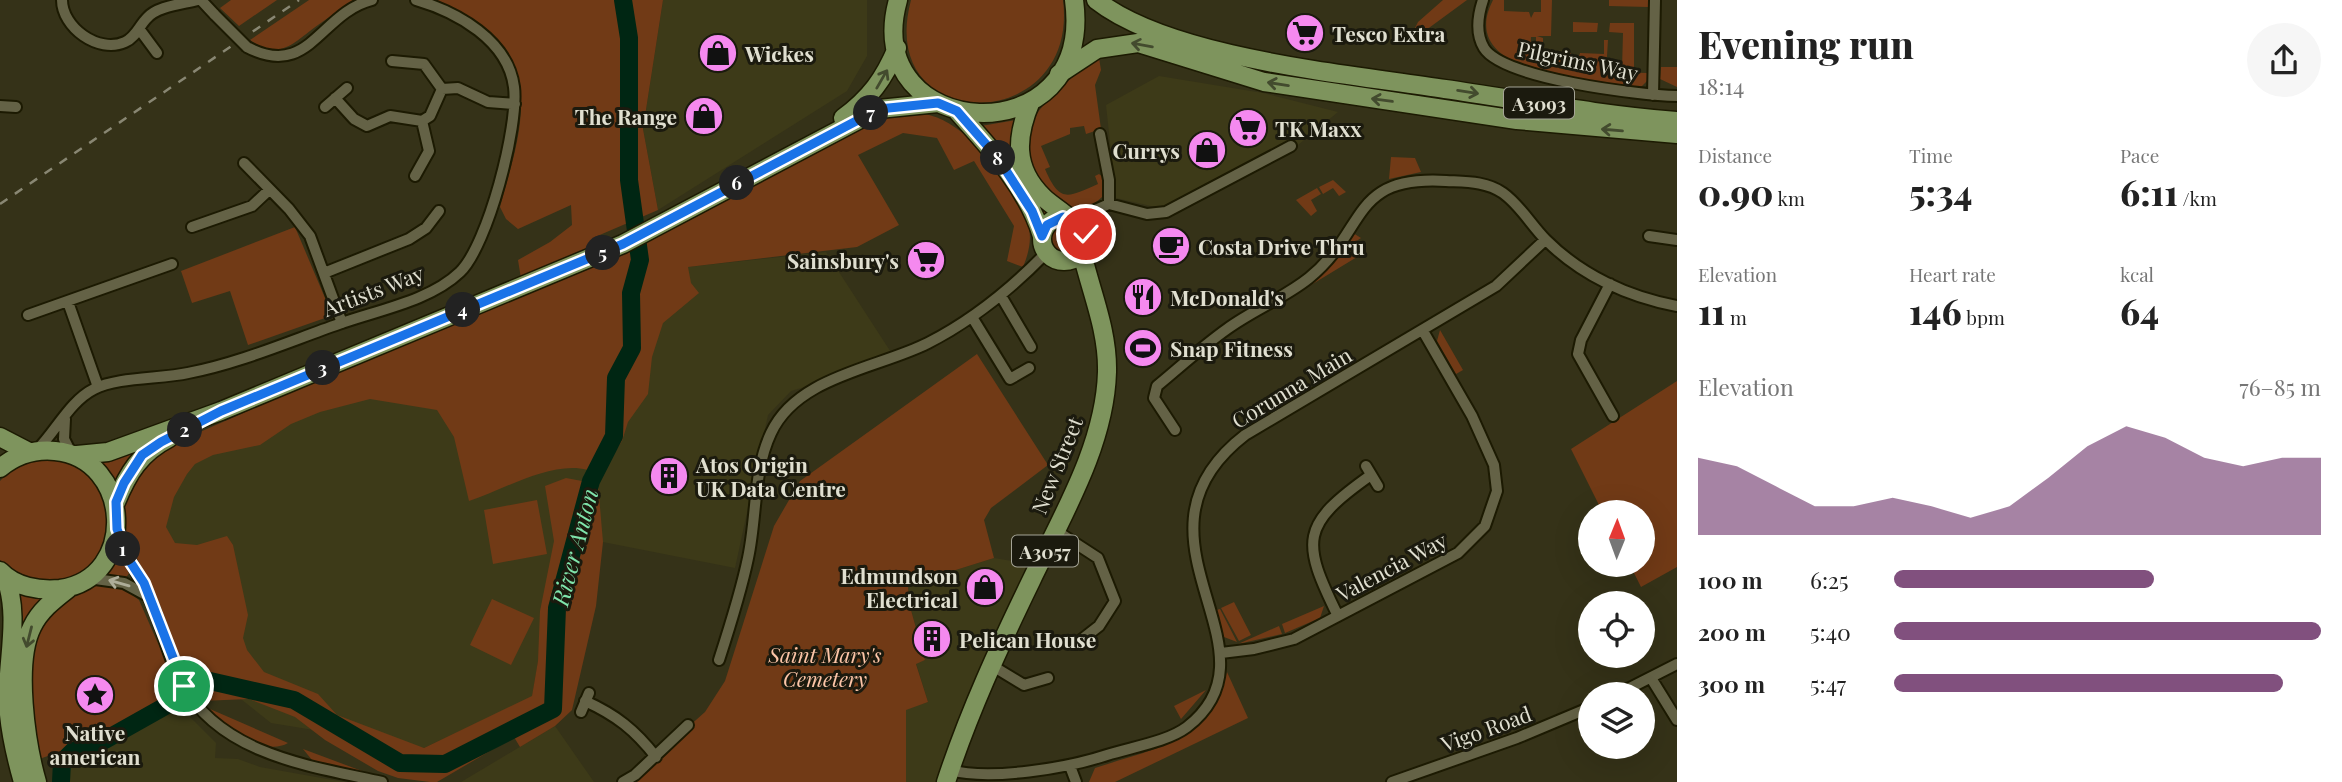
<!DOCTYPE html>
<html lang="en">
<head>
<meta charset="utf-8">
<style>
  body { margin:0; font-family:"Playfair Display",serif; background:#f6f6f6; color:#222; height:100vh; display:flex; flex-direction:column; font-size:26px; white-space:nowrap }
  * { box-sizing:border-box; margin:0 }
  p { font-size:23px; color:#767676 }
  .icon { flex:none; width:38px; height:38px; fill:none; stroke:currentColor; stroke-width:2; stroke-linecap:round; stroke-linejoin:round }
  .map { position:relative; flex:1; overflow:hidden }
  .panel { display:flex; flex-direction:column; background:#fff; width:665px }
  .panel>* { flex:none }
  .needle { width:46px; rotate:1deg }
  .tools { position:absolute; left:1578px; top:500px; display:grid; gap:14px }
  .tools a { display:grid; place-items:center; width:77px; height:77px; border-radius:50%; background:#fff; box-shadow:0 7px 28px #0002; font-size:35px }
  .pin { position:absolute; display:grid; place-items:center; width:60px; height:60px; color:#fff; margin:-30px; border:4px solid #fff; border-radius:50%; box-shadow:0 2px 7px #0007 }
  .km { position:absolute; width:35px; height:35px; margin:-18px; border-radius:50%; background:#222; color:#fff; font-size:19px; line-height:35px; text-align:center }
  .round { display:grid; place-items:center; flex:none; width:74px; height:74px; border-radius:37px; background:#f6f6f6 }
  .overview { display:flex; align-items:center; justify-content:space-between; height:119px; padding:0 21px }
  h1 { font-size:38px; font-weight:800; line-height:52px }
  .figures { display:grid; grid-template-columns:repeat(3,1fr); gap:10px; height:119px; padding:7px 21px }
  .figures div { display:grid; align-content:center }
  .figures b { font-size:35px; font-weight:800 }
  .figures small { font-size:19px; font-weight:400 }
  .figures p { font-size:19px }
  .chart { height:196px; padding:14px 21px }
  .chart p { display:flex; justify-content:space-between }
  .chart svg { width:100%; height:126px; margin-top:7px; fill:#81507e; opacity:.7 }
  ul { padding:0 21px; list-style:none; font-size:23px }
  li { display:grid; grid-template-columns:112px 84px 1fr; align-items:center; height:52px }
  li i { height:18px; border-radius:9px; background:#81507e }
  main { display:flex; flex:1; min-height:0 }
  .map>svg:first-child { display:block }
</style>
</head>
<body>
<main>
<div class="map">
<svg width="1677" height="782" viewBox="0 0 1677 782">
  <rect width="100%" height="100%" fill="#353218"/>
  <path fill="#3d3a18" d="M663,0H867V56L847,91L658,210L643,129Z
    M1159,76L1263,93L1338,112L1298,145L1290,143L1175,206H1151L1116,198L1106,105Z
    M826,252L896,360L791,391L768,415L735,568L603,542L559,540L532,697L424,748L271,723L189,658L151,526L181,455L687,267Z
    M994,558L1029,564L994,637L957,726L939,782H906V709L928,702L916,663L925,660L909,603L908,585Z
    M177,704L216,743L215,758L238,759L260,767L344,782H67L66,766Z
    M555,726L594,782H461Z"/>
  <path fill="#713a16" d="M231,0H277L239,26L220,8Z
    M309,0H355C343,8 330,16 318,25C293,43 281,61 250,40Z
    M432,0H663L643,129L658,210L595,237L598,264C631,248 666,233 698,216C749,189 866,109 918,113C953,116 983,149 1001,176C1023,209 1040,227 1023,267L1007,261L1014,226L974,161L954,170L937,138L903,133L858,155L899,225L857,247L688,267L691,283L699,293L663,323L652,357L648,394L628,422L622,441L601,475C562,453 509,488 469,501L454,437L437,410L370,399L320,412L291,424L260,445L213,455L195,464L187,474L174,497L166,527L175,543L197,545L227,536L233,545L248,615L243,638L247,650L264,672L318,694L337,715L424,748L532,696L538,661L540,611L554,541L545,486L566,478L598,484L603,542L596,606L572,710L555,726L520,747L514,737L437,782H430L398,778L378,771L325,740L295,717L249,699L201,701L179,669L148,584L133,561L123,535L124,504L137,471L154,452L523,291L518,260L550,242L572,225L571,205L518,229L506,219L500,207C516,146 543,81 488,32C472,19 450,10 432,0Z
    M911,0H1063C1080,136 874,138 911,0Z
    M1443,0H1467L1407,44L1418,22Z
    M1493,0H1504V11L1529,12L1531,18L1534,12H1541V0H1552L1551,36H1537L1543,38V43H1536V37H1531L1530,55L1542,56L1543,52L1571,53V56H1579L1580,53L1604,54V40H1608L1606,72L1648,73L1647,81L1641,87L1630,88C1585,79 1455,74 1493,0Z
    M1609,0H1648V7L1609,6Z
    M1573,22L1598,23L1597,32H1573Z
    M1610,23H1634V69H1622L1623,33L1609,32Z
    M1099,58L1101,70L1095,85L1101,129L1086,134L1084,126L1070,128V134L1041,146L1050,167L1045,169C1060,204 1068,197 1098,184L1095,176L1099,174L1104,178L1102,197C1069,231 1024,176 1025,142C1025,114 1076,72 1099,58Z
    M1661,67H1677V87L1660,79Z
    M1016,120L1013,133L1053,214L1045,220L981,126Z
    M1391,157L1415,158L1421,172L1389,179Z
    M1333,180L1346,192L1339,196L1333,188L1323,194L1319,187Z
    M1317,188L1321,194L1311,200L1317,211L1311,216L1296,200Z
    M1046 240a18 18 0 1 1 36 0a18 18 0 1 1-36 0Z
    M295,227L328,305L325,318L248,345L230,291L192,303L181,271Z
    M1353,233L1361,238L1355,242L1362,254L1359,256L1341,244Z
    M1340,247L1357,257L1306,288L1303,285Z
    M1440,330L1463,370L1456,374L1437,341Z
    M977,354L1048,465L991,508L984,520L994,558L908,585L909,603L925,660L916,664L928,702L906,710V782H626L705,712L725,681L774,526L800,481Z
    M1677,381V567L1641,587L1630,565H1643V513H1603L1571,449Z
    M144,441L116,481L97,459Z
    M51,458C60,461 74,463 82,468C96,479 102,492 106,509C107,515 110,524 109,530C101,583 34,597 0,560V481C14,465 31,460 51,458Z
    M537,500L547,554L493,564L484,510Z
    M118,554L130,572L125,579L106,574Z
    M95,583L126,590L139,600L180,694L102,738L39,759C31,725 20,645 44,616C54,603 75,593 88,584Z
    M17,592L41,599L26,625L17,624Z
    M492,599L534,618L511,665L470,645Z
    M1234,602L1251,635L1239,641L1221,608Z
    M1324,606L1320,618L1285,633L1282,624Z
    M1220,609L1237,642L1224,637L1216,610Z
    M1279,626L1282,634L1238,644Z
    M1227,672L1248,718L1115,782H1089L1095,768C1155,748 1211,742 1227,672Z
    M1206,690L1181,719L1174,706Z
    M210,709L288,743C264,757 224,728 210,709Z
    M303,749L378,777L312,760Z"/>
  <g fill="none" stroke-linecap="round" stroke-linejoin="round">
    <path stroke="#002613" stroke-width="18" d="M61,782L62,762L73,751L105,740L210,681L294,700L400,763L445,764L553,709L557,608L591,481L614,436L616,378L632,348L631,293L640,260L629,180V38L623,0"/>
    <g stroke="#1c1a02" stroke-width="14">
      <path id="street" d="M62,0C62,27 98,54 125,42C136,37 139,26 147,18C157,6 183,4 198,0
        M201,0L215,15
        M1483,0C1478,15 1475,33 1484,48C1503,79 1640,95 1677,96
        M140,30L157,53
        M247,47C309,80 320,13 372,0
        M392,61L424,64L442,89
        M1653,95L1655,0
        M335,98L354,119L367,126L390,116L422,121
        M0,106L16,107
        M325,107L347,88
        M1100,134L1109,180V204
        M244,163L289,209L310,236L342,323
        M415,176L429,151L422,121L430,116L442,89L458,88L488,102L515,104
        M1074,219L1109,204L1147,214L1166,212L1291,146
        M192,227L252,206L269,190
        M1086,234L1095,211
        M1649,236L1677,240
        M324,273L409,239L426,228L439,211
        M1610,284L1581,340L1578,354L1613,416
        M1001,296L1031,347
        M68,302L98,387
        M28,315L172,264
        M972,317L1010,379L1029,368
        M65,419L64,439L71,453
        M1175,430L1154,398L1157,386C1180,367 1203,346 1227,329C1253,310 1284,298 1309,278C1368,230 1349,175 1446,181C1465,182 1486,181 1503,193C1520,205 1531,225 1546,240C1581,275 1628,297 1677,306
        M37,450C56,431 70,401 94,389C117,377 161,379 188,373C240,363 290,341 339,324C378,310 430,301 460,272C488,245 519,125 514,87C508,40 457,12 416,0
        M1366,466L1378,486
        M1055,530L1098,558L1115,601L1099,626L1076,644
        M118,532C127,559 143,582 154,609C164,634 169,660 182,684C222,755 310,766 382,782
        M88,578L124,583L148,596
        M1338,616C1301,541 1300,525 1371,475
        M1221,653L1254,649L1294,639L1458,553L1485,526L1497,491L1494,465L1472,416L1423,331
        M719,660C730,626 741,592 748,558C757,517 753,471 771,433C797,376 879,368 928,343C973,320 1011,289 1046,253
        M991,665L1024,685L1048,678
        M1651,678L1677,720
        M1616,695L1677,664
        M585,701C616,715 635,730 656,757
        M581,712L589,693
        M1070,766L1076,782
        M950,770C990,781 1068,768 1107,755C1132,747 1167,742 1187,727C1288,649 1113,537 1245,435L1496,286L1545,240
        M623,782L635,775L688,725
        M1392,782L1517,738L1591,707"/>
    </g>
    <g stroke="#1c1a02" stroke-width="21">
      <path id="primary" d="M898,0C858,143 1096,158 1074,0
        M1096,0C1171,59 1350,74 1445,89C1521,100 1599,115 1677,121
        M1059,74L1097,49L1138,43L1264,82L1517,120L1677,134
        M1031,101C1016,136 1013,168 1043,197C1051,205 1061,210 1069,218
        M957,111C990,148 1027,187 1042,236
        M843,118C870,98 884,79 897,48
        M1042 239a22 22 0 1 1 44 0a22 22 0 1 1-44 0Z
        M0,437L29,452
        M77,455L108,452L221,411L623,244L879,109L938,103
        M0,468C16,455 35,449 55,451C132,458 139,578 60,589C39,591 15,587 0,571
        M116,502C128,473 140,453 169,438
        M5,576C20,614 8,656 8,696C8,725 15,754 23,782
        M37,782C26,744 14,663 32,627C40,610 55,599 69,588
        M946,782C969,712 999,647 1031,581C1062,516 1105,445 1107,372C1108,330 1091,292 1082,253"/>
    </g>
    <use href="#street" stroke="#646246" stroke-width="10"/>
    <use href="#primary" stroke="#7e945d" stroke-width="18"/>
    <path stroke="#898773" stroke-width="2.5" stroke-dasharray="9 9" stroke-linecap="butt" d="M0,204L299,0"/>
    <g stroke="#1c1a02" stroke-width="14" stroke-linecap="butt">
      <path id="street-bridge" d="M215,15L247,47"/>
    </g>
    <use href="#street-bridge" stroke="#646246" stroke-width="10"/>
  </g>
  <defs><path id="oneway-shaft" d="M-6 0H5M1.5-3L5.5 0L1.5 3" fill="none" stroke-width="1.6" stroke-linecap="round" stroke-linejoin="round" transform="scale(1.75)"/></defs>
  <g stroke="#434b2e">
    <use href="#oneway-shaft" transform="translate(1142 45) rotate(-170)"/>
    <use href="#oneway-shaft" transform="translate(882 79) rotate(-60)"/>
    <use href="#oneway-shaft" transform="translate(1278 84) rotate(-171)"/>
    <use href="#oneway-shaft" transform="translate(1468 92) rotate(9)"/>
    <use href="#oneway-shaft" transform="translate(1382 100) rotate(-172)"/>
    <use href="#oneway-shaft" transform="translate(1612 130) rotate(-175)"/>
    <use href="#oneway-shaft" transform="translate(29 637) rotate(104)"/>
  </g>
  <use stroke="#aead99" href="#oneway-shaft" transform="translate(119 583) rotate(-164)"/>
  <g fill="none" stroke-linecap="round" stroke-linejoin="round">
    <g stroke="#fff" stroke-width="14">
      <path id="route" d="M184,686L144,583L129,560L117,529L116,502L124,483L142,455L161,442L221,411L623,244L879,109L938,103L957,111L998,158L1032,211L1042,236L1047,225L1063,217L1079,223L1086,234"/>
    </g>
    <use href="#route" stroke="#1a73e8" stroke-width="9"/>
  </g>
  <defs>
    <g id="supermarket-disc" transform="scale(2.0125)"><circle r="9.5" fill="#f589ef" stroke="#1b1a0e"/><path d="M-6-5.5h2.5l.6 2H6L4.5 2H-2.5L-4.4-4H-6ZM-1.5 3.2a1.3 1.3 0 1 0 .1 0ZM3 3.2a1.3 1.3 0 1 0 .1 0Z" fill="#111"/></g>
    <g id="shop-disc" transform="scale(2.0125)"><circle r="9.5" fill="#f589ef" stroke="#1b1a0e"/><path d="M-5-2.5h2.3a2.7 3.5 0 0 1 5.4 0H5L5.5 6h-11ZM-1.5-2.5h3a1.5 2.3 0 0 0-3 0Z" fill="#111"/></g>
    <g id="cafe-disc" transform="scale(2.0125)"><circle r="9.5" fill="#f589ef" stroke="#1b1a0e"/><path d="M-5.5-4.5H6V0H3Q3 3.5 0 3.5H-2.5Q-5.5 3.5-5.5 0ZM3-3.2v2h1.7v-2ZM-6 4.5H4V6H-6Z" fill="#111"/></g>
    <g id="restaurant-disc" transform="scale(2.0125)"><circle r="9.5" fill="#f589ef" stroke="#1b1a0e"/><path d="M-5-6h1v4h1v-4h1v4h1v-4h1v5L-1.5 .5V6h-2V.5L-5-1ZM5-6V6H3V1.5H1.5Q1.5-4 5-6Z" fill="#111"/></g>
    <g id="stadium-disc" transform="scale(2.0125)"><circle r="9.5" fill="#f589ef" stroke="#1b1a0e"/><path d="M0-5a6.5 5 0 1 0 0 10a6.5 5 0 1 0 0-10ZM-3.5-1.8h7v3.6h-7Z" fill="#111"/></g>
    <g id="building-disc" transform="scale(2.0125)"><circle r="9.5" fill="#f589ef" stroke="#1b1a0e"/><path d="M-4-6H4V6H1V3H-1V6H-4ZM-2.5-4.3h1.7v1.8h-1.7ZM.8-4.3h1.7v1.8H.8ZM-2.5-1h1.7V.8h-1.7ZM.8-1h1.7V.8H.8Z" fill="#111"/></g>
    <g id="sight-disc" transform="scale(2.0125)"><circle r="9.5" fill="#f589ef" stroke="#1b1a0e"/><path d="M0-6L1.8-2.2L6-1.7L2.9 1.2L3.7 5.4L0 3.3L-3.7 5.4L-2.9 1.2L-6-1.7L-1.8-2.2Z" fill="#111"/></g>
  </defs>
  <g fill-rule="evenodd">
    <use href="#supermarket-disc" x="1305" y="33"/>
    <use href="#shop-disc" x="718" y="53"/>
    <use href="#shop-disc" x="704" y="116"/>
    <use href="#supermarket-disc" x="1248" y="128"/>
    <use href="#shop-disc" x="1207" y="150"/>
    <use href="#cafe-disc" x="1171" y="246"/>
    <use href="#supermarket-disc" x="926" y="260"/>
    <use href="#restaurant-disc" x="1143" y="297"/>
    <use href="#stadium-disc" x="1143" y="348"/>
    <use href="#building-disc" x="669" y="476"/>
    <use href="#shop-disc" x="985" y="587"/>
    <use href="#building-disc" x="932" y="639"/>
    <use href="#sight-disc" x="95" y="695"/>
  </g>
  <g text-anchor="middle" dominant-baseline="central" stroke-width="6" stroke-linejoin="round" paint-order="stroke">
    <g fill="#1b1a0e" stroke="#a5a496" stroke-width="2">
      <rect x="1504" y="87.5" width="70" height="31" rx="5"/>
      <rect x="1012" y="535.5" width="66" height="31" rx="5"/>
    </g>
    <g font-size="19" font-weight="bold" fill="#e0dfd0">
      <text x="1539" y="103">A3093</text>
      <text x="1045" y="551">A3057</text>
    </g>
    <g font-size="21" font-weight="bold" fill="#e0dfd0" stroke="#1b1a0e" text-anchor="start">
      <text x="1332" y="33">Tesco Extra</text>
      <text x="745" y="53">Wickes</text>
      <text x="677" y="116" text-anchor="end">The Range</text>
      <text x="1275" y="128">TK Maxx</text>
      <text x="1180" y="150" text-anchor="end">Currys</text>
      <text x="1198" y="246">Costa Drive Thru</text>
      <text x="899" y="260" text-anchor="end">Sainsbury's</text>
      <text x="1170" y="297">McDonald's</text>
      <text x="1170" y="348">Snap Fitness</text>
      <text x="696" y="464">Atos Origin<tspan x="696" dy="24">UK Data Centre</tspan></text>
      <text x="958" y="575" text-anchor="end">Edmundson<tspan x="958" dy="24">Electrical</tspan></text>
      <text x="959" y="639">Pelican House</text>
      <text x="95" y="732" text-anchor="middle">Native<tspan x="95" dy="24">american</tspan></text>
    </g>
    <g font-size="21" fill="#e0dfd0" stroke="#1b1a0e">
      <text transform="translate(1578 60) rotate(12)">Pilgrims Way</text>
      <text transform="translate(373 290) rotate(-21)">Artists Way</text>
      <text transform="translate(1291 387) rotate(-31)">Corunna Main</text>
      <text transform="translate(1056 465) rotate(-68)">New Street</text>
      <text transform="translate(1391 566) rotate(-28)">Valencia Way</text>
      <text transform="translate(1486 728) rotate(-20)">Vigo Road</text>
    </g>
    <g font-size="21" font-style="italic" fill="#fcc5a7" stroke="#1b1a0e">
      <text x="825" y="654">Saint Mary's<tspan x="825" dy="24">Cemetery</tspan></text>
    </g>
    <g font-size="23" font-style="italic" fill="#7fe4ab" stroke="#1b1a0e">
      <text transform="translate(574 547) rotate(-75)">River Anton</text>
    </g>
  </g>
</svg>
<div class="tools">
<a><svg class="needle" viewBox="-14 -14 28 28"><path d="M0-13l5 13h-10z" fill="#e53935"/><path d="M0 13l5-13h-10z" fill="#767676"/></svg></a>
<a><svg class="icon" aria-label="locate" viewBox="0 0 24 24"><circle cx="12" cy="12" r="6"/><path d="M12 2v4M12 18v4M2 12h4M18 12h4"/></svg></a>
<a><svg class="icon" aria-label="layers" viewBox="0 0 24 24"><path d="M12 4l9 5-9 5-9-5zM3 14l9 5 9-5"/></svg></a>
</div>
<div class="pin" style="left:184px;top:686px;background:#1e9e55"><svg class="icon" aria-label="arrive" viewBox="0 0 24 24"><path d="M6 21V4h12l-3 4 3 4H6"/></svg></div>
<div class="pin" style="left:1086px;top:234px;background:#d93025"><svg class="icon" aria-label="check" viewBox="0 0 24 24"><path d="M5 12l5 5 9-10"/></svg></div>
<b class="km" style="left:123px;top:549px">1</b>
<b class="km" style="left:185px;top:430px">2</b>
<b class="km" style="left:323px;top:368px">3</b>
<b class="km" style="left:463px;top:310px">4</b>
<b class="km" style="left:603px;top:253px">5</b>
<b class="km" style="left:737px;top:183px">6</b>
<b class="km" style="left:871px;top:113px">7</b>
<b class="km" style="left:998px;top:158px">8</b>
</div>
<section class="panel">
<div class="overview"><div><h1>Evening run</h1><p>18:14</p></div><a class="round"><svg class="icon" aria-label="share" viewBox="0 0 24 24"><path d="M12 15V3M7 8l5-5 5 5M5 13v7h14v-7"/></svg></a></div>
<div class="figures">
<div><p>Distance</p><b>0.90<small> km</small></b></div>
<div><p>Time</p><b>5:34</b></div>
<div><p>Pace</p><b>6:11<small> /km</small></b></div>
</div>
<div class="figures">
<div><p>Elevation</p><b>11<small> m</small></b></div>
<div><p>Heart rate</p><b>146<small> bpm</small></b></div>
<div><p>kcal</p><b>64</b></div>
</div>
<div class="chart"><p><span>Elevation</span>76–85 m</p>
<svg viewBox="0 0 160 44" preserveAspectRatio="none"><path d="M0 44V17L10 20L20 27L30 34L40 34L50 31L60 34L70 38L80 34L90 24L100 13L110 6L120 10L130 17L140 20L150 17L160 17V44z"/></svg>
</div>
<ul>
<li><b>100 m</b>6:25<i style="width:61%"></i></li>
<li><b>200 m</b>5:40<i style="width:100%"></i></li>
<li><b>300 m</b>5:47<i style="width:91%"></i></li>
</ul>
</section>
</main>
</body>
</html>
